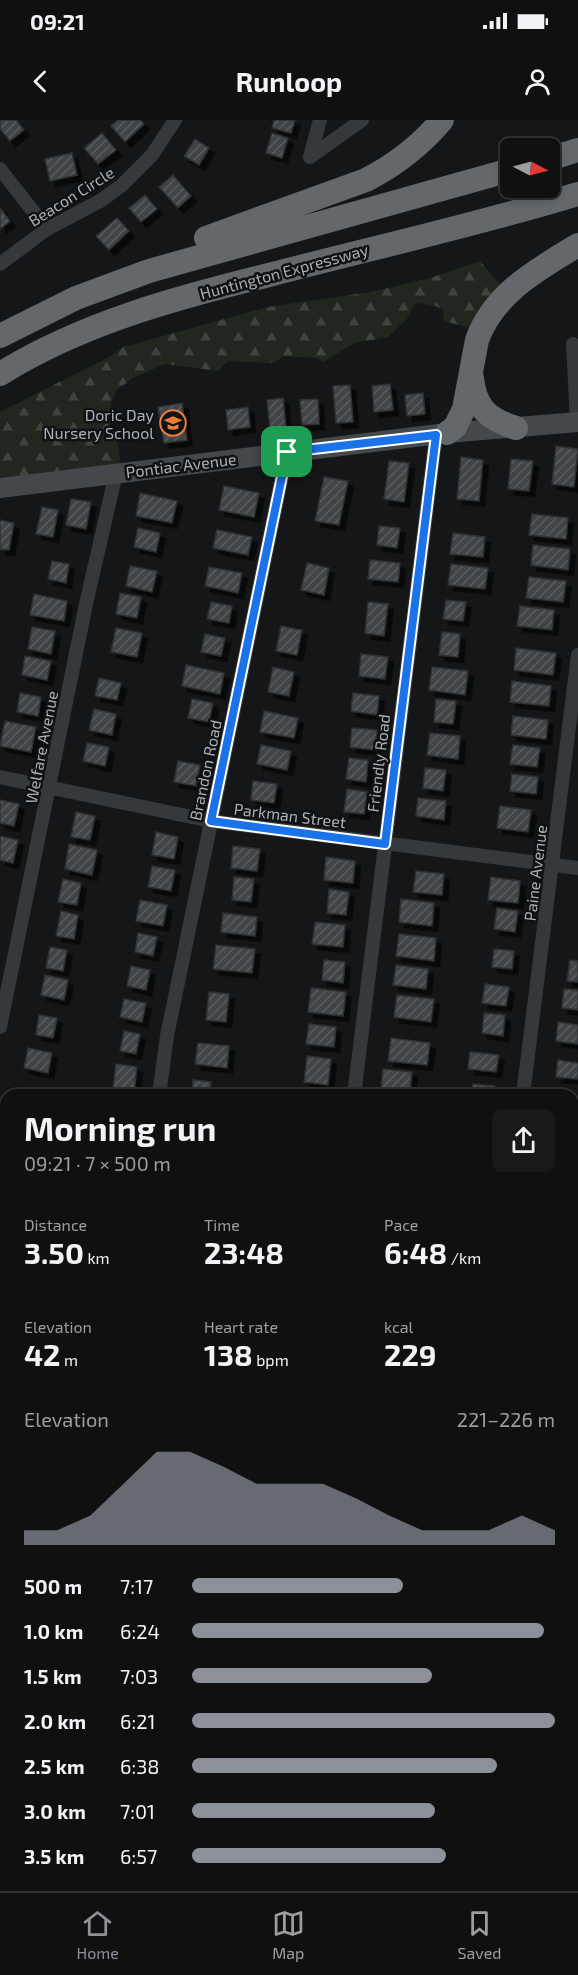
<!DOCTYPE html>
<html lang="en">
<head>
<meta charset="utf-8">
<style>
  body { margin:0; font-family:"Exo 2",sans-serif; background:#19191a; color:#f1f3f6; height:100vh; display:flex; flex-direction:column; font-size:22px; white-space:nowrap }
  * { box-sizing:border-box; margin:0 }
  p { font-size:20px; color:#9c9d9f }
  .icon { flex:none; width:33px; height:33px; fill:none; stroke:currentColor; stroke-width:2; stroke-linecap:round; stroke-linejoin:round }
  .map { position:relative; flex:1; overflow:hidden }
  .side { position:absolute; left:0px; top:969px; width:579px; height:802px; display:flex; flex-direction:column; background:#101011; border-radius:18px 18px 0 0; box-shadow:0 3px 9px #0003,0 0 0 2px #303031 }
  .side>* { flex:none }
  .needle { width:39px; rotate:96deg }
  .tools { position:absolute; left:500px; top:18px; display:grid; gap:12px }
  .tools a { display:grid; place-items:center; width:60px; height:60px; border-radius:9px; background:#101011; box-shadow:0 3px 9px #0003,0 0 0 2px #303031; font-size:30px }
  .pin { position:absolute; display:grid; place-items:center; width:51px; height:51px; color:#fff; margin:-26px; border-radius:12px; box-shadow:0 3px 9px #0006 }
  .round { display:grid; place-items:center; flex:none; width:63px; height:63px; border-radius:9px; background:#19191a }
  .overview { display:flex; align-items:center; justify-content:space-between; height:102px; padding:0 24px }
  h1 { font-size:33px; font-weight:700; line-height:45px }
  .stats { display:grid; grid-template-columns:repeat(3,1fr); gap:9px; height:102px; padding:6px 24px }
  .stats div { display:grid; align-content:center }
  .stats b { font-size:30px; font-weight:700 }
  .stats small { font-size:16px; font-weight:400 }
  .stats p { font-size:16px }
  .chart { height:168px; padding:12px 24px }
  .chart p { display:flex; justify-content:space-between }
  .chart svg { width:100%; height:108px; margin-top:6px; fill:#8c9099; opacity:.7 }
  ul { padding:0 24px; list-style:none; font-size:20px }
  li { display:grid; grid-template-columns:96px 72px 1fr; align-items:center; height:45px }
  li i { height:15px; border-radius:8px; background:#8c9099 }
  .status { display:flex; justify-content:space-between; align-items:center; height:42px; padding:0 30px; background:#101011; direction:ltr }
  .status svg { height:16px; fill:currentColor }
  header { display:flex; justify-content:space-between; align-items:center; height:78px; padding:0 24px; background:#101011; font-size:27px; font-weight:700 }
  .dock { display:flex; justify-content:space-around; align-items:center; height:84px; border-top:2px solid #303031; background:#101011; font-size:16px; color:#9c9d9f }
  .dock a { display:grid; justify-items:center; gap:3px }
  .dock .on { color:#8c9099 }
  .map>svg:first-child { display:block }
</style>
</head>
<body>
<div class="status"><b>09:21</b><svg viewBox="0 0 49 12"><path d="M0 12V9h3v3zM5 12V6h3v6zM10 12V3h3v9zM15 12V0h3v12zM26 1h20v11H26zM47 4h2v5h-2z"/></svg></div>
<header><svg class="icon" aria-label="back" viewBox="0 0 24 24"><path d="M15 5l-7 7 7 7"/></svg>Runloop<svg class="icon" aria-label="person" viewBox="0 0 24 24"><circle cx="12" cy="8" r="4"/><path d="M4 21q1-7 8-7t8 7"/></svg></header>
<div class="map">
<svg width="578" height="1771" viewBox="0 0 578 1771">
  <defs>
    <pattern id="forest-firs" width="22" height="20" patternUnits="userSpaceOnUse" patternTransform="scale(1.5)"><rect width="22" height="20" fill="#20271f"/><path d="M5 1l3.5 6h-7zM16 11l3.5 6h-7z" fill="#3e443d"/></pattern>
    <pattern id="building-hatch" width="6" height="6" patternUnits="userSpaceOnUse" patternTransform="scale(1.5)"><rect width="6" height="6" fill="#424447"/><path d="M-1 1l2-2M0 6l6-6M5 7l2-2" fill="none" stroke="#5a5d5f"/></pattern>
    <filter id="shadow"><feDropShadow dx="5.5" dy="5.5" stdDeviation="0" flood-color="#0009"/></filter>
  </defs>
  <rect width="100%" height="100%" fill="#151617"/>
  <path fill="url(#forest-firs)" d="M480,141L506,172L477,210L444,201L443,189L435,186L417,183L414,185L407,199L388,217L355,223L323,242L317,238L284,236L273,243L228,241L218,251L165,244L133,258L116,271L111,282L110,308L118,324L121,351L0,369V292L107,238L123,227L268,187L370,172L430,158Z
    M154,1766H231L236,1771H162Z"/>
  <path fill="url(#building-hatch)" stroke="#2f3033" stroke-width="1.5" filter="url(#shadow)" d="M0,0H16L24,10L10,21L0,9Z
    M118,0H140L144,4L125,22L111,6Z
    M274,0H295L291,13L272,8Z
    M102,13L116,30L98,44L84,28Z
    M272,13L288,18L282,38L266,33Z
    M195,19L209,28L199,45L184,36Z
    M72,33L77,55L50,61L45,39Z
    M173,55L191,76L178,88L159,67Z
    M145,75L157,89L141,102L129,88Z
    M0,88L10,101L0,109Z
    M117,98L129,111L109,130L96,116Z
    M390,264L393,290L374,292L372,266Z
    M350,265L353,302L336,303L333,266Z
    M423,273L425,294L407,296L405,275Z
    M283,278L286,308L270,310L267,280Z
    M318,279L319,304L302,305L300,280Z
    M182,283L187,320L164,323L158,287Z
    M248,287L250,307L228,310L226,290Z
    M556,326L578,329L574,367L552,364Z
    M461,337L483,340L479,381L457,379Z
    M511,339L533,341L529,371L508,369Z
    M389,341L409,343L404,382L384,379Z
    M324,357L348,361L339,405L315,401Z
    M224,366L259,373L254,397L219,390Z
    M140,373L177,381L172,403L136,396Z
    M71,379L91,382L86,409L66,405Z
    M42,387L58,390L53,417L36,414Z
    M532,394L568,398L566,419L529,415Z
    M0,400L14,403L9,430L0,429Z
    M379,406L400,408L397,428L377,425Z
    M138,408L160,413L156,432L134,427Z
    M217,410L252,417L248,435L213,428Z
    M453,413L485,417L483,437L450,434Z
    M533,425L570,429L568,450L531,445Z
    M370,440L400,443L398,462L368,459Z
    M52,441L69,444L66,463L48,459Z
    M307,443L329,448L324,475L301,470Z
    M451,444L488,448L485,469L448,465Z
    M130,446L157,451L152,472L126,466Z
    M209,447L242,453L238,473L205,466Z
    M529,457L566,461L563,482L526,478Z
    M120,473L141,477L137,498L116,494Z
    M34,474L67,481L64,501L30,495Z
    M446,480L466,482L463,501L443,499Z
    M211,482L232,486L229,503L207,499Z
    M368,482L388,484L384,516L365,513Z
    M520,486L554,490L552,510L517,506Z
    M281,506L302,510L297,535L276,531Z
    M32,507L55,511L51,534L28,529Z
    M116,508L142,513L137,537L111,532Z
    M442,512L460,514L458,537L439,535Z
    M205,514L225,518L221,536L201,532Z
    M516,528L556,533L553,555L514,550Z
    M361,534L388,537L385,559L359,556Z
    M25,536L51,541L47,560L22,555Z
    M186,545L224,553L220,574L182,566Z
    M273,547L294,552L289,576L268,572Z
    M432,547L468,551L465,575L429,570Z
    M99,558L121,563L117,580L95,576Z
    M512,561L551,566L549,586L510,582Z
    M20,573L41,577L38,596L17,592Z
    M353,573L379,576L377,595L351,591Z
    M192,579L213,583L209,602L188,598Z
    M436,579L456,581L453,604L434,602Z
    M94,589L116,594L112,615L89,610Z
    M264,591L298,598L294,618L260,612Z
    M513,596L548,600L546,619L511,615Z
    M5,601L36,607L31,632L0,626Z
    M352,608L377,610L375,630L350,627Z
    M430,613L460,616L458,639L427,635Z
    M87,623L109,627L105,646L83,641Z
    M261,625L291,631L287,650L257,644Z
    M513,625L540,628L537,647L510,644Z
    M349,638L368,640L366,662L346,659Z
    M178,641L200,645L196,666L174,662Z
    M425,648L446,650L443,671L423,668Z
    M512,654L538,657L536,674L510,671Z
    M253,661L277,664L274,683L251,680Z
    M347,669L367,672L364,694L344,692Z
    M418,678L446,681L444,700L416,696Z
    M0,680L19,684L14,706L0,703Z
    M500,686L531,690L528,712L497,708Z
    M76,692L95,696L90,720L71,717Z
    M156,712L178,717L174,739L152,735Z
    M0,716L18,720L13,743L0,740Z
    M69,724L97,730L92,755L65,749Z
    M233,726L260,729L257,751L231,748Z
    M326,737L355,741L353,763L324,760Z
    M152,746L175,750L171,771L148,767Z
    M416,751L444,754L442,775L413,772Z
    M234,757L254,759L251,782L232,780Z
    M491,757L520,761L518,783L488,780Z
    M63,759L81,763L77,785L58,782Z
    M329,769L349,772L346,795L327,793Z
    M401,779L434,783L432,806L399,802Z
    M140,780L167,785L163,806L136,801Z
    M497,788L518,791L515,812L494,809Z
    M61,791L78,795L74,819L56,816Z
    M223,793L257,797L255,816L221,812Z
    M315,802L345,805L343,827L312,824Z
    M138,813L157,817L153,836L135,832Z
    M399,814L436,818L434,841L396,836Z
    M216,825L255,829L252,853L213,849Z
    M50,827L67,830L63,851L46,848Z
    M494,829L514,831L512,849L492,847Z
    M324,840L345,842L343,863L322,860Z
    M570,840L578,841V862L567,861Z
    M396,845L428,849L426,869L393,865Z
    M131,846L150,850L146,870L127,866Z
    M45,855L68,860L64,880L41,875Z
    M485,864L509,867L506,886L482,883Z
    M311,868L346,872L343,896L308,892Z
    M564,869L578,870V890L562,888Z
    M209,872L229,874L226,902L206,900Z
    M397,875L434,879L431,902L394,897Z
    M124,879L146,883L142,902L120,897Z
    M484,893L505,895L503,916L482,913Z
    M39,895L57,898L53,918L36,915Z
    M558,902L578,905V924L556,921Z
    M309,904L336,907L334,927L306,924Z
    M124,911L140,914L136,934L120,931Z
    M391,918L430,923L427,945L388,941Z
    M198,923L229,926L227,948L195,944Z
    M28,928L52,933L48,953L24,948Z
    M470,932L499,935L496,952L468,949Z
    M307,936L331,939L328,965L304,962Z
    M558,940L578,943V959L556,957Z
    M116,944L137,947L134,972L113,969Z
    M383,949L412,952L410,972L381,969Z
    M193,960L211,962L210,975H192Z
    M473,964L495,966L494,975H472Z
    M0,1106H6V1125H0Z
    M0,1131L6,1132V1156L0,1155Z
    M0,1207H6V1229L0,1228Z
    M0,1233L6,1234V1255L0,1254Z
    M0,1270H6V1288H0Z
    M575,1284H578V1312H573Z
    M573,1515L578,1516V1542L573,1541Z
    M573,1554L578,1555V1576L573,1573Z
    M573,1588L578,1589V1621L573,1620Z
    M573,1646H578V1665L573,1666Z
    M573,1679H578V1699H573Z
    M573,1744H578V1771H567V1766H573Z"/>
  <g fill="none" stroke-linecap="round" stroke-linejoin="round">
    <path stroke="#36393c" stroke-width="14" d="M310,37L362,0
      M310,37L320,0
      M0,49L47,109
      M0,144L47,109L100,81L121,66L152,35L175,0
      M573,224L577,302
      M0,657L211,701L578,748
      M0,907L86,484L116,353
      M159,975L167,916L287,332
      M354,975L436,315
      M523,975L578,535
      M0,1183H6
      M573,1255L578,1256
      M0,1443H6
      M0,1587L6,1594
      M573,1721H578
      M234,1766L239,1771
      M386,1766L387,1771
      M540,1766V1771"/>
    <path stroke="#44484c" stroke-width="20" d="M0,368L447,313L578,302"/>
    <path stroke="#63686d" stroke-width="24" d="M549,39L578,30
      M206,118L366,60C395,45 421,25 442,0
      M0,216L76,178L149,151L510,50
      M0,254C82,203 176,178 269,155C372,128 476,105 578,74
      M472,258C475,288 488,299 516,308
      M447,313L455,307L464,289L477,220C494,173 537,150 578,125
      M0,1657L6,1663
      M0,1686L6,1690
      M0,1726L6,1729
      M66,1766L75,1771
      M136,1766L145,1771"/>
  </g>
  <g fill="none" stroke-linecap="round" stroke-linejoin="round">
    <g stroke="#fff" stroke-width="12">
      <path id="route" d="M436,315L385,724L211,701L287,332Z"/>
    </g>
    <use href="#route" stroke="#1a73e8" stroke-width="8"/>
  </g>
  <defs>
    <g id="school-ring" transform="scale(1.35)"><circle r="9.5" fill="#101112" stroke="#ed7d38" stroke-width="1.5"/><path d="M0-5L7-2L0 1L-7-2ZM-4 1L0 2.5L4 1V4Q0 6-4 4Z" fill="#ed7d38"/></g>
  </defs>
  <g fill-rule="evenodd">
    <use href="#school-ring" x="173" y="303"/>
  </g>
  <g text-anchor="middle" dominant-baseline="central" stroke-width="5" stroke-linejoin="round" paint-order="stroke">
    <g font-size="16" fill="#a8b1b7" stroke="#101112">
      <text transform="translate(71 76) rotate(-32)">Beacon Circle</text>
      <text transform="translate(284 151) rotate(-15)">Huntington Expressway</text>
      <text transform="translate(181 345) rotate(-7)">Pontiac Avenue</text>
      <text transform="translate(41 627) rotate(-79)">Welfare Avenue</text>
      <text transform="translate(378 643) rotate(-83)">Friendly Road</text>
      <text transform="translate(205 650) rotate(-78)">Brandon Road</text>
      <text transform="translate(290 695) rotate(7)">Parkman Street</text>
      <text transform="translate(535 753) rotate(-83)">Paine Avenue</text>
    </g>
    <g font-size="16" fill="#a8b1b7" stroke="#101112" text-anchor="end">
      <text x="154" y="294">Doric Day<tspan x="154" dy="18">Nursery School</tspan></text>
    </g>
  </g>
</svg>
<div class="tools">
<a><svg class="needle" viewBox="-14 -14 28 28"><path d="M0-13l5 13h-10z" fill="#e53935"/><path d="M0 13l5-13h-10z" fill="#9c9d9f"/></svg></a>
</div>
<div class="pin" style="left:287px;top:332px;background:#1e9e55"><svg class="icon" aria-label="arrive" viewBox="0 0 24 24"><path d="M6 21V4h12l-3 4 3 4H6"/></svg></div>
<section class="side">
<div class="overview"><div><h1>Morning run</h1><p>09:21 · 7 × 500 m</p></div><a class="round"><svg class="icon" aria-label="share" viewBox="0 0 24 24"><path d="M12 15V3M7 8l5-5 5 5M5 13v7h14v-7"/></svg></a></div>
<div class="stats">
<div><p>Distance</p><b>3.50<small> km</small></b></div>
<div><p>Time</p><b>23:48</b></div>
<div><p>Pace</p><b>6:48<small> /km</small></b></div>
</div>
<div class="stats">
<div><p>Elevation</p><b>42<small> m</small></b></div>
<div><p>Heart rate</p><b>138<small> bpm</small></b></div>
<div><p>kcal</p><b>229</b></div>
</div>
<div class="chart"><p><span>Elevation</span>221–226 m</p>
<svg viewBox="0 0 160 44" preserveAspectRatio="none"><path d="M0 44V38L10 38L20 32L30 19L40 6L50 6L60 12L70 19L80 19L90 19L100 25L110 32L120 38L130 38L140 38L150 32L160 38V44z"/></svg>
</div>
<ul>
<li><b>500 m</b>7:17<i style="width:58%"></i></li>
<li><b>1.0 km</b>6:24<i style="width:97%"></i></li>
<li><b>1.5 km</b>7:03<i style="width:66%"></i></li>
<li><b>2.0 km</b>6:21<i style="width:100%"></i></li>
<li><b>2.5 km</b>6:38<i style="width:84%"></i></li>
<li><b>3.0 km</b>7:01<i style="width:67%"></i></li>
<li><b>3.5 km</b>6:57<i style="width:70%"></i></li>
</ul>
</section>
</div>
<nav class="dock">
<a class="on"><svg class="icon" aria-label="home" viewBox="0 0 24 24"><path d="M3 11l9-7 9 7M6 9v11h12V9"/></svg>Home</a>
<a><svg class="icon" aria-label="map" viewBox="0 0 24 24"><path d="M3 6l6-2 6 2 6-2v14l-6 2-6-2-6 2zM9 4v14M15 6v14"/></svg>Map</a>
<a><svg class="icon" aria-label="saved" viewBox="0 0 24 24"><path d="M7 4h10v16l-5-4-5 4z"/></svg>Saved</a>
</nav>
</body>
</html>
